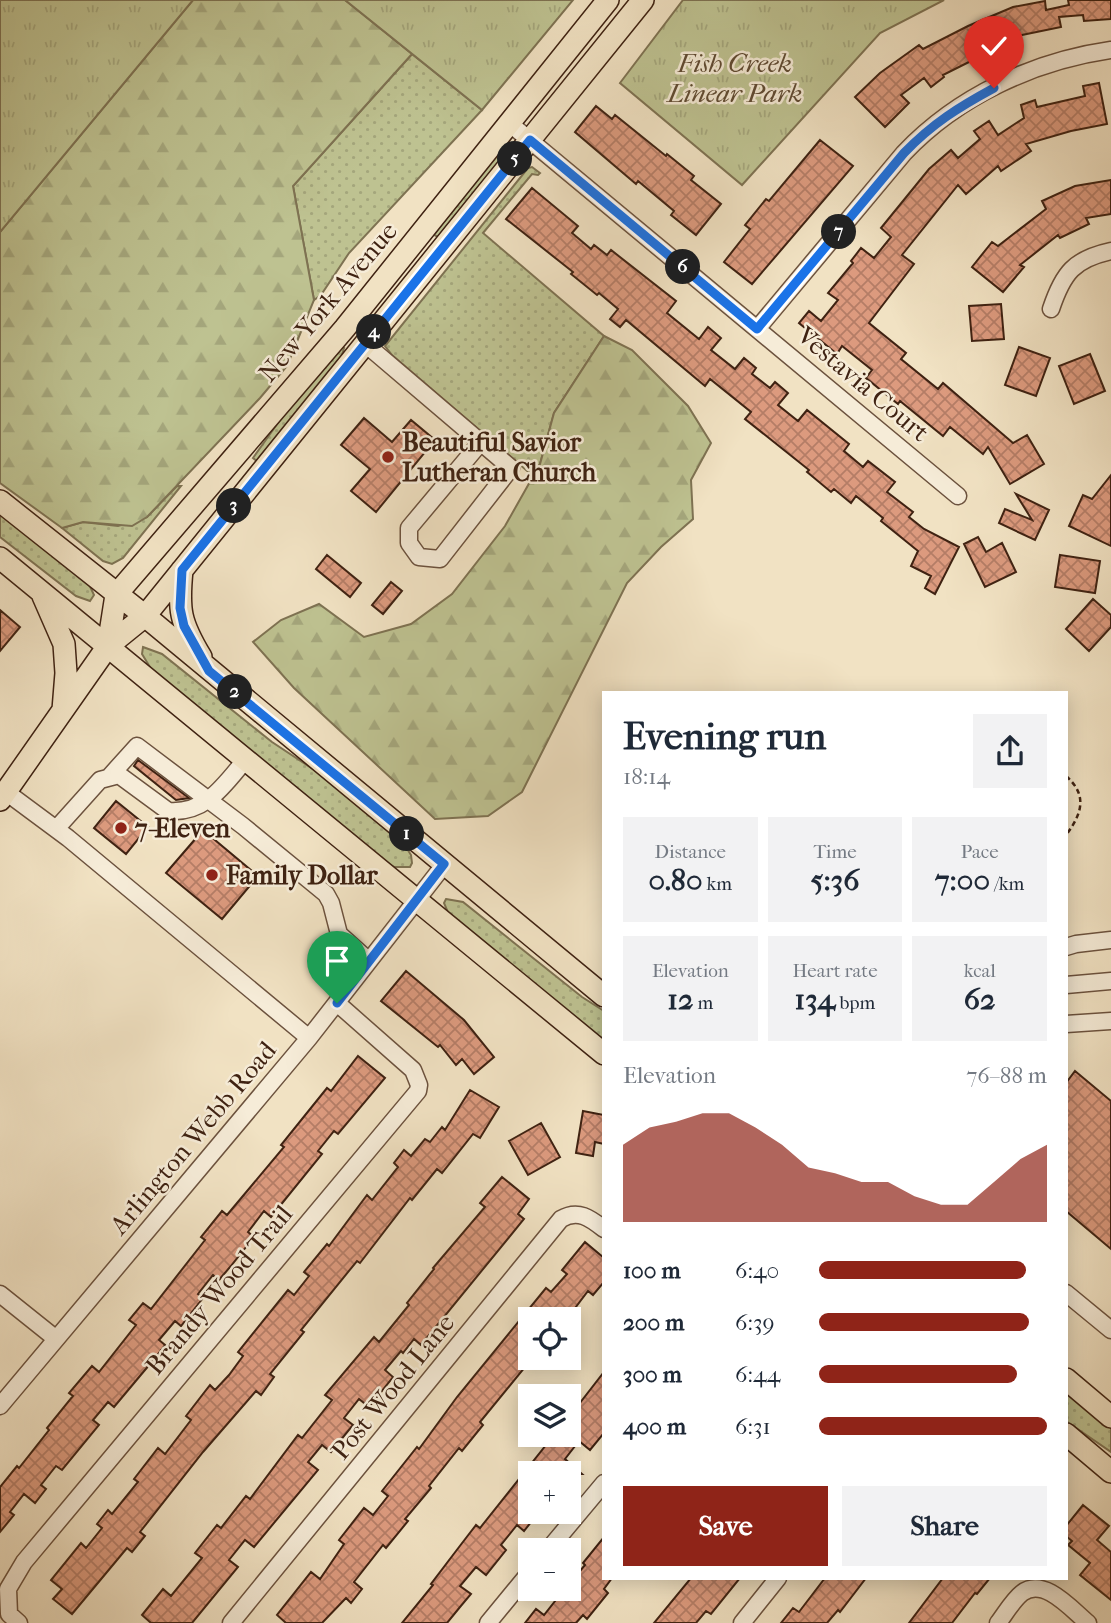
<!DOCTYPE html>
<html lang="en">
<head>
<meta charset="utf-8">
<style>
  body { margin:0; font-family:"IM FELL French Canon",serif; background:#f2f2f3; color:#1f2937; height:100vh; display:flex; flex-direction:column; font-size:26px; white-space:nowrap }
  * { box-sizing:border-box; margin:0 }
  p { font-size:23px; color:#747a83 }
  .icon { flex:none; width:38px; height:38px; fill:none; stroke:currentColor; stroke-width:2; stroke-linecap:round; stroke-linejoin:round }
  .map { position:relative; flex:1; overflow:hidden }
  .side { position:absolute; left:602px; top:691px; width:466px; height:889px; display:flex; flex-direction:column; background:#fff; border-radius:0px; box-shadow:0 4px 18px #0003 }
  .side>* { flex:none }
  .controls { position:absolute; left:518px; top:1307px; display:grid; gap:14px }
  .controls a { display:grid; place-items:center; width:63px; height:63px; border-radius:0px; background:#fff; box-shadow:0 4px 18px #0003; font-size:35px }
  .pin { position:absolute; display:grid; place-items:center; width:60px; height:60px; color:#fff; margin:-72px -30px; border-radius:50% 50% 50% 0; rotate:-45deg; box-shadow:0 0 7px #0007 }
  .pin .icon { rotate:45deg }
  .km { position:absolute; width:35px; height:35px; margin:-18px; border-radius:50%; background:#222; color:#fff; font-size:19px; line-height:35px; text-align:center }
  .round { display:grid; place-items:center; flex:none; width:74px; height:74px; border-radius:0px; background:#f2f2f3 }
  .headline { display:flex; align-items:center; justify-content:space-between; height:119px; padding:0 21px }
  h1 { font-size:38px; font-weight:700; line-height:52px }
  .stats { display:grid; grid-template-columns:repeat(3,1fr); gap:10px; height:119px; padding:7px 21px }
  .stats div { display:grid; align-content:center; border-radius:0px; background:#f2f2f3; text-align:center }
  .stats b { font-size:30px; font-weight:700 }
  .stats small { font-size:19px; font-weight:400 }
  .stats p { font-size:19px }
  .chart { height:196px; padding:14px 21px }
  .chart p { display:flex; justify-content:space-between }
  .chart svg { width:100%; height:126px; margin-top:7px; fill:#8f2418; opacity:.7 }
  .action { display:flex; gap:14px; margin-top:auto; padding:14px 21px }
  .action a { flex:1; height:80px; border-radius:0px; background:#8f2418; color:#fff; font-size:28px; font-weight:700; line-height:80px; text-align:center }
  .action a+a { background:#f2f2f3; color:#1f2937 }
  ul { padding:0 21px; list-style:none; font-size:23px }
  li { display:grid; grid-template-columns:112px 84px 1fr; align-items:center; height:52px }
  li i { height:18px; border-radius:9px; background:#8f2418 }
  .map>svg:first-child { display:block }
</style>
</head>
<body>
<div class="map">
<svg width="1111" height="1623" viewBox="0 0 1111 1623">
  <defs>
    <pattern id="grass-dots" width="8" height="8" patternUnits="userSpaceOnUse" patternTransform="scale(1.75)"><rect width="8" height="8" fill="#bec291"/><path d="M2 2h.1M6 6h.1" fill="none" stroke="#a4a67c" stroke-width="1.8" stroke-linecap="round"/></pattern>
    <pattern id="forest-firs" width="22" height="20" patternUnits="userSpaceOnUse" patternTransform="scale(1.75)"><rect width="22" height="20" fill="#bec291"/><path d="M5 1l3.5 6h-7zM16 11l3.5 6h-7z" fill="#a4a67c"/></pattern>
    <pattern id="park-tufts" width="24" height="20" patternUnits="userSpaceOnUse" patternTransform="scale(1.75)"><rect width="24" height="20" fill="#bec291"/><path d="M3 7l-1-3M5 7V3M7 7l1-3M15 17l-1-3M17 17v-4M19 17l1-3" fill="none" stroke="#a4a67c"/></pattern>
    <pattern id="building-cross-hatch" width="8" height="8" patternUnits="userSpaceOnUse" patternTransform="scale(1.75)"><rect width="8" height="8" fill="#dc9a7e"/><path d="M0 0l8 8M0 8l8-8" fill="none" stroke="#b47d66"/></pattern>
  </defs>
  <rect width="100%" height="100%" fill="#f1e2c3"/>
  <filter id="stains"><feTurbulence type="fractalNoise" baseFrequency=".00286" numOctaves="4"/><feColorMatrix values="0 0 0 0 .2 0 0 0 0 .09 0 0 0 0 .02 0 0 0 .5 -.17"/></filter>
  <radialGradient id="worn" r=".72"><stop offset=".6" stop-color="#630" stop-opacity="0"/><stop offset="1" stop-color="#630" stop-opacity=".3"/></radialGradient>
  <path fill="url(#grass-dots)" stroke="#7e7252" stroke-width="2" d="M412,54L482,110L349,253L321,295L314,300L293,186Z
    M502,148H506V156L440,238L434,235L442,224Z
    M532,167L540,173L538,175L532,174L483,233L604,336L554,413L540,464L533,476L392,355L385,346L528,168Z
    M339,347L344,348L340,361L258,462L253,458L295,399Z
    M177,486H181L123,558L112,564L103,561L62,528L83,522L118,526L147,517Z
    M0,510L87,580L94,595L90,601L76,596L0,537Z
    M143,647L162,654L272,742L334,783L401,839L411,855L412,863L410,867H394L386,863L153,672L142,654Z
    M446,899L463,902L582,997L604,1011V1045L449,915L444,903Z
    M1066,1389L1111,1426V1452L1066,1421Z"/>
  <path fill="url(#forest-firs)" stroke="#7e7252" stroke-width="2" d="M193,0H345L412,54L293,186L314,300L287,366L260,398L147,517L132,526L83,522L62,528L0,483V232Z
    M604,336L632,350L688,406L711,443L691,480L693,519L661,547L627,583L522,792L488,816L435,819L294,688L253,642L281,620L319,604L364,637L411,624L452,594L505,526L540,464L554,413Z"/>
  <path fill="url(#park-tufts)" stroke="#7e7252" stroke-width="2" d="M0,0H193L0,232Z
    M345,0H573L482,110Z
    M683,0H944L880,33L742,185L620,83Z"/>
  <path fill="url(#building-cross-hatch)" stroke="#3f2212" stroke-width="2" d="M1068,0H1111V19L1084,21L1083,15L1059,17L1061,27L1022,35L979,52L981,56L943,75L944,77L931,87L924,78L901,95L909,103L885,127L855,97L880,73L919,45L923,49L968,26L1013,7L1045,1L1046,10L1069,5Z
    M1099,83L1107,124L1071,131L1026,144L1031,151L1001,171L998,166L966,194L958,185L902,255L914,264L869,323L906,353L901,359L938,389L943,383L1013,443L1027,435L1044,464L1010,484L988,447L983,454L950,427L943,436L900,401L898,404L866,378L872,370L842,346L837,354L799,323L809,311L821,321L838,300L828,293L853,263L851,261L861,248L874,258L891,237L881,228L929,169L951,150L958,158L980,139L974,131L989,121L998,135L1024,118L1021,105L1035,100L1037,107L1085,96L1083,86Z
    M596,106L612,119L615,115L666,156L667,154L694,176L691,180L721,204L696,235L671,215L674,211L638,181L636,184L575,132Z
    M820,140L853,166L752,284L724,262L750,229L745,225L766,199L769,201Z
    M1111,180V214L1086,218L1089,224L1060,238L1058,235L1020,265L1024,267L1003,292L972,267L992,242L998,246L1046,209L1042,201L1075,186Z
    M532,188L578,226L572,233L591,249L594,245L607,255L611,250L676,301L667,313L699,339L708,327L721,338L711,350L735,369L744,358L756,368L752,374L770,388L775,382L788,393L778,405L798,421L807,410L849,444L844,451L863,467L868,461L895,482L887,492L913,512L909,517L924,529L959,547L935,594L925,588L931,576L911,566L918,551L881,521L883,518L856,496L851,503L834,489L831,492L807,472L809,470L745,419L751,412L710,379L705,386L626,320L620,327L610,319L618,309L599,293L597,295L571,274L573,272L506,219Z
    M1001,304L1004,339L972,341L969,306Z
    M1019,347L1050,358L1036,396L1005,385Z
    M1090,354L1105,391L1074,404L1059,366Z
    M364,418L392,442L411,420L435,440L376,512L351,491L370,469L341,445Z
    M1111,475V546L1069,526L1083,495L1092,499Z
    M1016,494L1049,510L1035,540L999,523L1005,509L1032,520Z
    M978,537L986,552L1002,543L1016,572L985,587L964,544Z
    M327,555L361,583L350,597L316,569Z
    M1060,555L1100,561L1095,593L1055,587Z
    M391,582L402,591L383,614L372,605Z
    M1093,599L1111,615V627L1089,651L1066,629Z
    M0,610L20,627L0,651Z
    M138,760L189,798L176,800L134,766Z
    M116,801L148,827L126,854L94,828Z
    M203,830L258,876L222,919L166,873Z
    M406,971L464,1020L494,1057L474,1074L462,1059L456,1065L440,1045L438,1047L381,1001Z
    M358,1056L385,1078L338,1134L334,1131L318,1151L322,1154L271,1217L264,1211L248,1232L254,1237L230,1267L219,1280L213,1275L198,1294L203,1298L181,1326L175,1321L159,1340L165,1345L155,1358L114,1407L108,1402L93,1420L99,1425L62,1470L56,1466L41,1485L46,1489L35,1503L24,1494L10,1512L14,1515L0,1532V1487L17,1466L19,1468L49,1430L47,1428L73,1396L69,1393L92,1366L99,1372L136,1325L129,1320L143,1303L151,1309L205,1240L201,1237L222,1211L227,1215L284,1147L281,1145L327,1088L331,1091Z
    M1075,1071L1111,1101V1249L1066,1211V1083Z
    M470,1090L499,1107L480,1138L473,1134L442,1173L437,1169L412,1200L410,1198L360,1263L357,1261L301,1330L304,1332L270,1374L274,1377L261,1395L256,1391L203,1452L140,1532L145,1536L132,1552L127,1548L72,1614L53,1599L62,1589L51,1580L81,1543L86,1548L102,1528L97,1524L108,1510L112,1514L138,1482L134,1479L158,1448L165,1454L191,1420L186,1416L210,1385L215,1390L229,1375L243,1356L238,1352L288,1290L294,1295L309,1276L304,1272L327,1244L329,1246L367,1195L372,1200L398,1167L394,1163L404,1150L411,1156L425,1139L430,1142L442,1127L445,1130Z
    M583,1111L604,1115V1144L595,1142L593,1156L576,1153Z
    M541,1123L560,1157L528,1175L509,1141Z
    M502,1177L529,1199L518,1214L524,1219L421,1345L414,1339L403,1353L401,1351L385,1370L393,1377L369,1407L359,1399L344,1418L353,1425L331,1452L322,1445L308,1462L318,1470L254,1547L245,1540L229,1560L238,1567L192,1623H151L142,1615L163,1589L171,1596L202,1558L195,1553L217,1525L221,1528L246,1496L250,1499L298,1435L302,1438L332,1400L325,1395L374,1337L379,1342L409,1305L407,1303L434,1269L433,1268L485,1207L480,1203Z
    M585,1242L604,1258V1282L593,1295L588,1291L566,1320H530V1361L480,1422L483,1425L462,1451L459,1448L429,1486L431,1488L405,1519L408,1521L386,1548L383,1545L354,1582L362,1589L351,1603L346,1598L322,1623H286L277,1615L311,1572L320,1579L344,1544L339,1540L364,1508L373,1515L388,1496L382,1491L417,1447L419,1449L457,1397L546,1288L551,1292L567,1274L562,1270Z
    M604,1372V1433L590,1450L579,1441L565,1459L582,1474H530V1512H539L524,1531L517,1525L501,1545L506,1550L486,1575L476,1567L460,1586L471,1594L460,1607L447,1623H402L433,1585L431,1584L456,1551L476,1525L480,1528L554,1435H569V1417Z
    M1083,1505L1109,1526L1097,1540L1111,1552V1600L1080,1575L1090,1563L1068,1545L1072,1541L1066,1536V1526Z
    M604,1537V1578H612L604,1589L608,1593L587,1619L583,1615L576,1623H525L536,1609L544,1615L559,1596L550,1589H569V1584L585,1565L583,1563Z
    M691,1578H740L711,1614L706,1611L696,1623H654Z
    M825,1578H866L840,1612L838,1610L827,1623H781L793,1608L799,1612Z
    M943,1578H990L977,1594L975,1593L952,1623H909Z"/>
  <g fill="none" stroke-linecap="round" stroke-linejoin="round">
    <g stroke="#6c523e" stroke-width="19">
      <path id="minor" d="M509,123L958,496
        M1051,309C1063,273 1074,259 1111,251
        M757,329L904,153C958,96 1034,61 1111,50
        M365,344L376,353L511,468L440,559L419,557L409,543V528L481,442
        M110,776L137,746L243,826L326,894L331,903L339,934L369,961
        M6,792L68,838L309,1038
        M56,829L100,780L119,775L168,811C206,814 224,785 246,759
        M1066,947L1076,944L1111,940
        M1066,985L1111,981
        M1066,1024L1111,1021
        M1066,1293L1111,1330
        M0,1294L55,1338
        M0,1406L309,1038L444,865
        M548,1550L604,1483
        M19,1623L9,1614L8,1589L24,1562L418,1091L419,1085L413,1070L337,1003
        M231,1623L561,1219C578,1209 590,1218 604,1229
        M488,1623L530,1572
        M742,1623L778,1578
        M998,1623C1005,1614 1013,1600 1022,1593C1044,1576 1072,1610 1088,1623"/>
    </g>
    <g stroke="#3f2212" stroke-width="24">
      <path id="major" d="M0,501L145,616L604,996
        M0,558L604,1054
        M182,570C178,610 180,622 201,657
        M43,596L64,644L66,673L63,710
        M108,646L116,595L345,328L608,0
        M0,800L108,646L145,616L643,0
        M1066,1379L1111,1417
        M1066,1434L1111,1472"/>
    </g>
    <path stroke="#3f2212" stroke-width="2.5" stroke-dasharray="5 3.5" stroke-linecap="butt" d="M1066,776C1088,795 1082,814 1066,835"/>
    <use href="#minor" stroke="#f6ecd8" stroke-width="16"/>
    <use href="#major" stroke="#f1e2c3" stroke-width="21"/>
  </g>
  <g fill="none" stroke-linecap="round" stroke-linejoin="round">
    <g stroke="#fff" stroke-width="14">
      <path id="route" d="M337,1003L444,864L209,671L184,626L180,608L182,570L530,140L757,329L904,153C933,123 959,107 994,88"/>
    </g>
    <use href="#route" stroke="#1a73e8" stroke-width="9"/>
  </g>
  <g fill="#8f2418" stroke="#f6ecd8" stroke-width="2.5">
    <circle cx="388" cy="457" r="7"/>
    <circle cx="121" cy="828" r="7"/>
    <circle cx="212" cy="875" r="7"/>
  </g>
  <g text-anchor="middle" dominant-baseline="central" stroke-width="5" stroke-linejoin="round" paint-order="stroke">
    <g font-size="26" font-style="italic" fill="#5f4a32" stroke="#f6ecd8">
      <text x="735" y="63">Fish Creek<tspan x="735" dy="30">Linear Park</tspan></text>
    </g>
    <g font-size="26" fill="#3f2212" stroke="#f6ecd8">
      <text transform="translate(328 302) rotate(-50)">New York Avenue</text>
      <text transform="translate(863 384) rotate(40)">Vestavia Court</text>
      <text transform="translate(193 1138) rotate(-50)">Arlington Webb Road</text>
      <text transform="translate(219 1290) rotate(-50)">Brandy Wood Trail</text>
      <text transform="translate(393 1387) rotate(-51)">Post Wood Lane</text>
    </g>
    <g font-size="26" font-weight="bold" fill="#3f2212" stroke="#f6ecd8" text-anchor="start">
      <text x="402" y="442">Beautiful Savior<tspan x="402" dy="30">Lutheran Church</tspan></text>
      <text x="135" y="828">7-Eleven</text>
      <text x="226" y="875">Family Dollar</text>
    </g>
  </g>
  <rect width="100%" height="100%" filter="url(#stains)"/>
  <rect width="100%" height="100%" fill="url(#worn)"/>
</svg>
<div class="controls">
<a><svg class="icon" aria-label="locate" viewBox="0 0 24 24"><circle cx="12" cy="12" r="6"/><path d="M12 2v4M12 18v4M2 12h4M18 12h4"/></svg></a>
<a><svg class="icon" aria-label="layers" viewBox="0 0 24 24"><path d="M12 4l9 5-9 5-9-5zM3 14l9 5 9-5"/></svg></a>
<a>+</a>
<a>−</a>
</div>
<div class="pin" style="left:337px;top:1003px;background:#1e9e55"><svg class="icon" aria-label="arrive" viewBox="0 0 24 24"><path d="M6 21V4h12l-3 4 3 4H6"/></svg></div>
<div class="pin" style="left:994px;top:88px;background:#d93025"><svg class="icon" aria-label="check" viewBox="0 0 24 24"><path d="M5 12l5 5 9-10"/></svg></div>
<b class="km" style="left:407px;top:834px">1</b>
<b class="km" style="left:235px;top:692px">2</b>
<b class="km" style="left:234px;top:506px">3</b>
<b class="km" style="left:374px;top:332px">4</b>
<b class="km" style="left:515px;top:159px">5</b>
<b class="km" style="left:683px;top:267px">6</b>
<b class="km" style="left:839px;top:232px">7</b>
<section class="side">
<div class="headline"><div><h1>Evening run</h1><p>18:14</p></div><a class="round"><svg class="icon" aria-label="share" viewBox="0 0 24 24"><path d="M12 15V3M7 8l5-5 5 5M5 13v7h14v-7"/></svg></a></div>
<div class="stats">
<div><p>Distance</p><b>0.80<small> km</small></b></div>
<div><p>Time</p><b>5:36</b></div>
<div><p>Pace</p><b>7:00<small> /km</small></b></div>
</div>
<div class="stats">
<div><p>Elevation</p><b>12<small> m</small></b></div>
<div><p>Heart rate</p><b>134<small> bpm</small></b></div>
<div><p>kcal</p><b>62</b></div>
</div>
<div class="chart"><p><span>Elevation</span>76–88 m</p>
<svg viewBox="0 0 160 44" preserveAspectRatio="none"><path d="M0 44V17L10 11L20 9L30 6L40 6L50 11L60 17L70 25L80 27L90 30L100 30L110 35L120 38L130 38L140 30L150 22L160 17V44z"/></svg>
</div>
<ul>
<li><b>100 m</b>6:40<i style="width:91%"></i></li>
<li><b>200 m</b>6:39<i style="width:92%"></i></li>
<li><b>300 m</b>6:44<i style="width:87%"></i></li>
<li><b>400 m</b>6:31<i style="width:100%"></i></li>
</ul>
<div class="action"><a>Save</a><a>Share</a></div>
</section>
</div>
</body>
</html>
